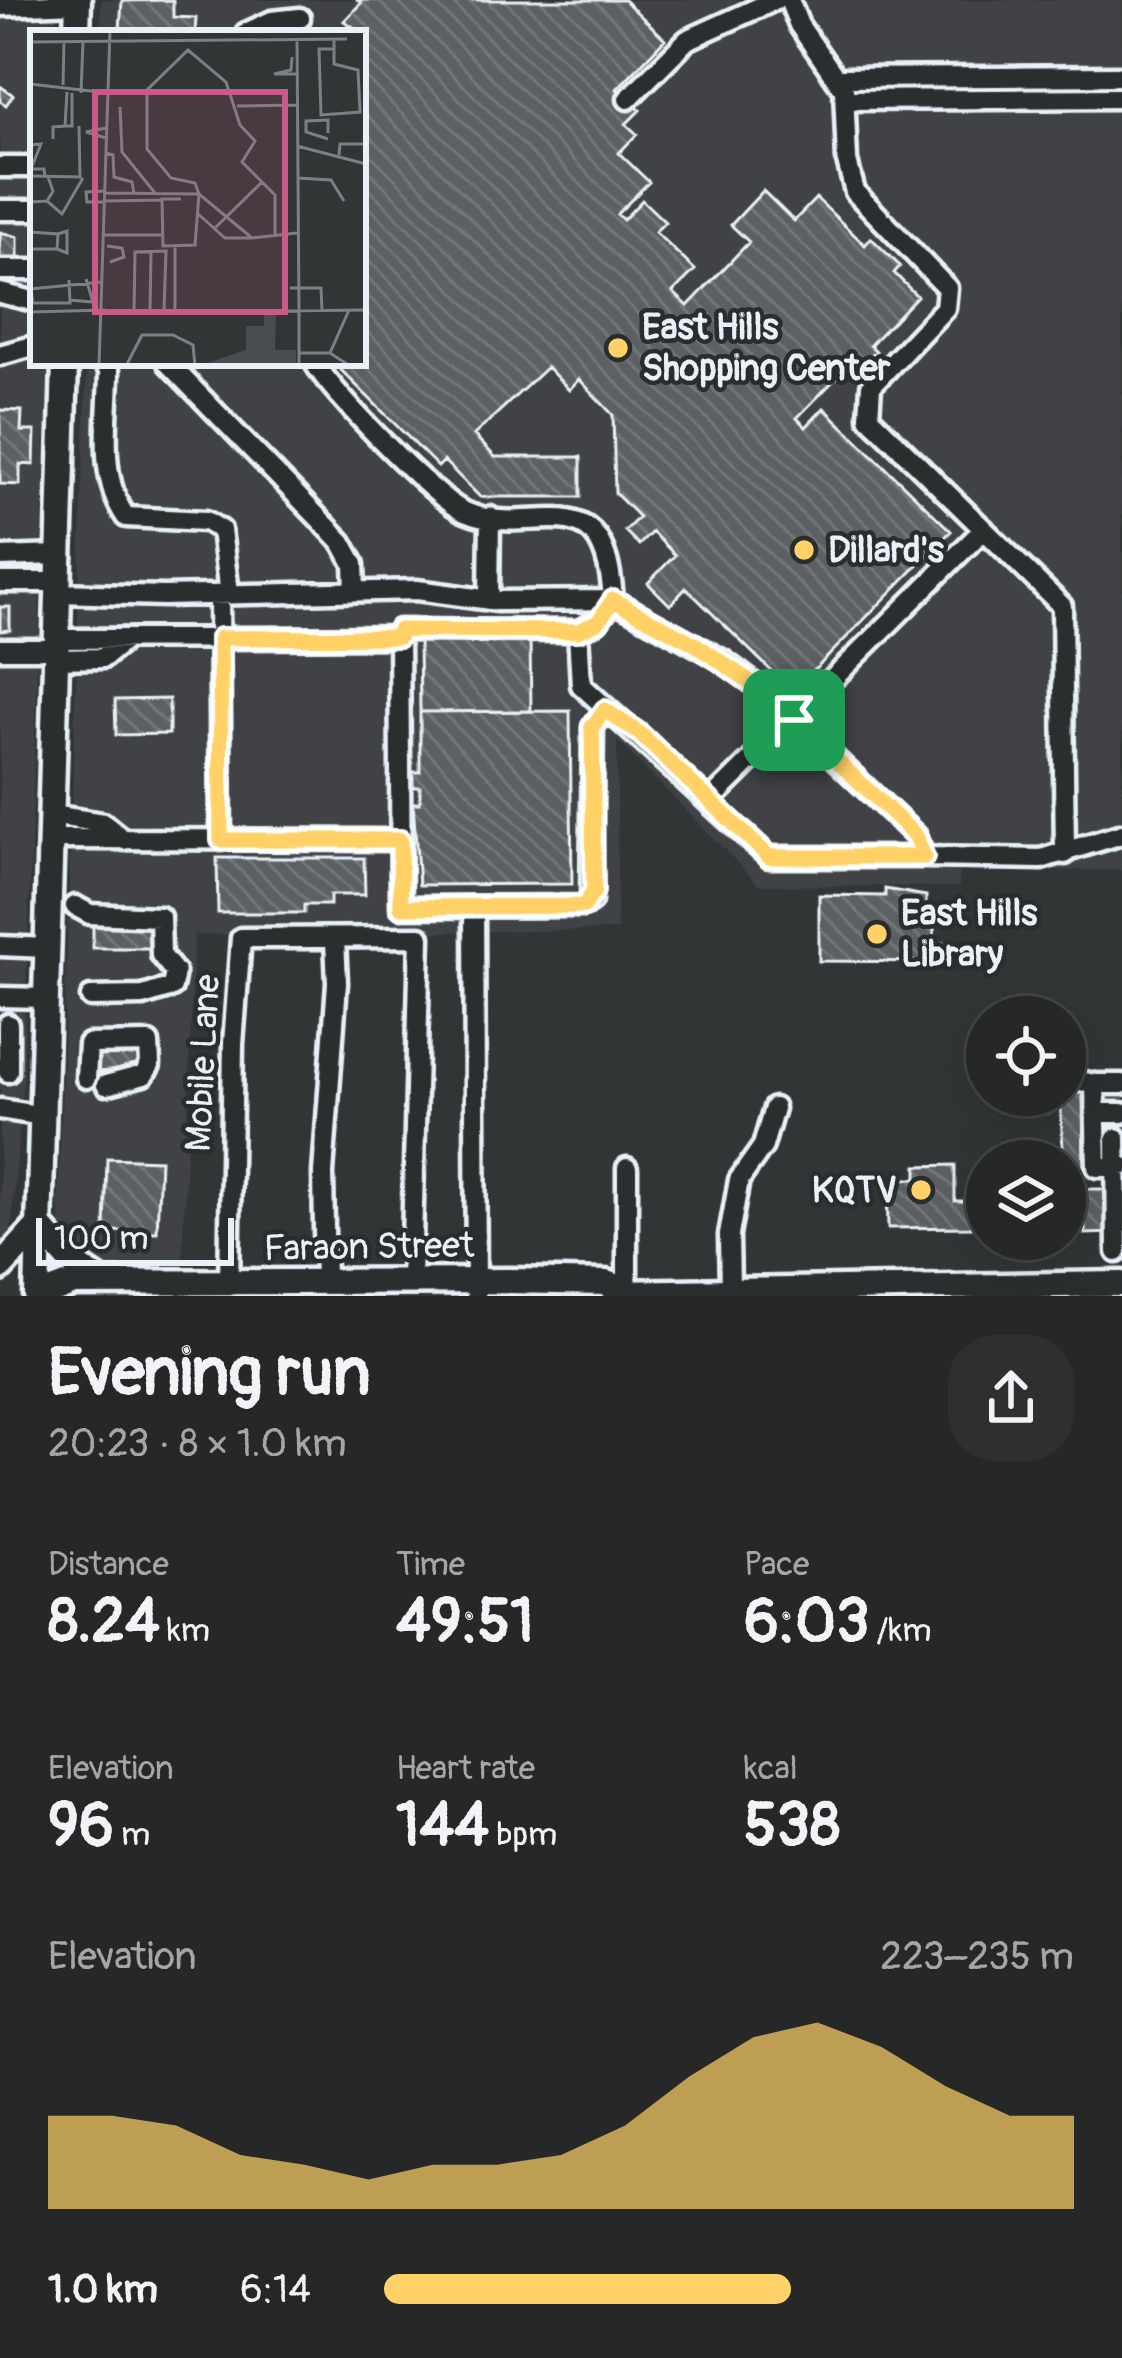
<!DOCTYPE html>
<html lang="en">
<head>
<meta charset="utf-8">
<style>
  body { margin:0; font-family:Pangolin,sans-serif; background:#2e3030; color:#f1f3f6; height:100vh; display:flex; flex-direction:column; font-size:45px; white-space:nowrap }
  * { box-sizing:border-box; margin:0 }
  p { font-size:39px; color:#a4a6a8 }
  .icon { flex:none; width:66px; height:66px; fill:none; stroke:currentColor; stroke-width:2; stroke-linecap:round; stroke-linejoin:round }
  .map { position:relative; height:1296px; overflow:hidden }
  .panel { display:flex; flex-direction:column; background:#262828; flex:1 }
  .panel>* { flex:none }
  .tools { position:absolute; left:966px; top:996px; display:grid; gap:24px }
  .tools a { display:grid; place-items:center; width:120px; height:120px; border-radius:50%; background:#262828; box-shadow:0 12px 48px #0002,0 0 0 3px #424445; font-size:60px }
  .scale { position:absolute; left:36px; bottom:30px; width:198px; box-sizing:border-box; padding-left:12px; border:6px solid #e8f1f8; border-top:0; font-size:33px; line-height:42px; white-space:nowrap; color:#e8f1f8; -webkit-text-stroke:9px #2a2d2e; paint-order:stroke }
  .pin { position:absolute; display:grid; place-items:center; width:102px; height:102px; color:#fff; margin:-51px; border-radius:24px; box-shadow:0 6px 18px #0006 }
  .round { display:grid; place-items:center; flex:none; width:126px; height:126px; border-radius:48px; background:#2e3030 }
  .head { display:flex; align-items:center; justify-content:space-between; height:204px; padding:0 48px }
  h1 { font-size:66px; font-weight:700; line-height:90px }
  .stats { display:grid; grid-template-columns:repeat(3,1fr); gap:18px; height:204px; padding:12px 48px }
  .stats div { display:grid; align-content:center }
  .stats b { font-size:60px; font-weight:700 }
  .stats small { font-size:33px; font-weight:400 }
  .stats p { font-size:33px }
  .chart { height:336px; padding:24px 48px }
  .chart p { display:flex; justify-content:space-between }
  .chart svg { width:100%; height:216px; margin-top:12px; fill:#ffd166; opacity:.7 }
  ul { padding:0 48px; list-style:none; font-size:39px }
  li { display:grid; grid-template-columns:192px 144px 1fr; align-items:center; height:90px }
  li i { height:30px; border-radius:15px; background:#ffd166 }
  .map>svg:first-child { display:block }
</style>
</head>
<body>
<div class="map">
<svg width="1122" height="1296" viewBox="0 0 1122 1296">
  <defs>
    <pattern id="building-back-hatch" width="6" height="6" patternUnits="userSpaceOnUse" patternTransform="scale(3)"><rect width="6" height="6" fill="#5c6063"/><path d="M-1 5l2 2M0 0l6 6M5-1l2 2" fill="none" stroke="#73777a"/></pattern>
  </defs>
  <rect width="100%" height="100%" fill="#323536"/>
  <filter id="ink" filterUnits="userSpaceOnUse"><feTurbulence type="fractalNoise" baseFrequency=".00833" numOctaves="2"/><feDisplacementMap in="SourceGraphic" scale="24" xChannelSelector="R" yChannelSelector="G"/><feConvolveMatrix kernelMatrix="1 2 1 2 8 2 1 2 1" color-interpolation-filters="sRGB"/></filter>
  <g filter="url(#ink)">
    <path fill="#3f4244" d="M101,0H1122V870L959,871V887L759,885L617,740V930L194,935L182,1270L90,1266L64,1242L58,1203L87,363H363V33H101Z
      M53,13L60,33H33V363H48L23,1081L11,1231L0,1257V14Z"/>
    <path fill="url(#building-back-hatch)" stroke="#e8f1f8" stroke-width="3" d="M173,0V17L196,18L195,33L120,29L122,1Z
      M358,0H624L665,39L617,89L640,110L626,124L637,134L619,153L649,182L617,214L623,220L642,200L665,222L655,232L695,270L673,292L688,306L749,242L731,225L763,191L794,221L816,198L865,245L871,238L900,266L894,273L917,296L870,345L876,351L854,374L847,367L797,418L806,427L824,408L951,531L793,692L686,588L670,605L648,583L675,555L652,532L639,545L625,531L639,517L615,493L613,415L579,379L569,390L547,367L474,435L495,457H581V497H480L444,461L438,467L340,369L346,363H363L367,341L363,337V33L344,21L361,3Z
      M0,86L13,95L6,105L0,101Z
      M0,232L18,237V259H0Z
      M0,410L22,411L21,431H35L34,465L20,464V485L0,484Z
      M0,607H10V630L0,631Z
      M530,639L531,711L420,712L419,640Z
      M169,699V734L116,735L115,700Z
      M570,711L572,884L419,885L413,803H420V787H413V772H420V712Z
      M217,858H364L365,895H330V905H304V913H218Z
      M885,889L926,896V924H934V943H943V962L819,961V895L885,896Z
      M93,915L159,920L160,948H93Z
      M98,1049H140V1068L98,1072Z
      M1065,1090H1083L1084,1184H1065L1060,1095Z
      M107,1158L160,1160L157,1232L105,1231Z
      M955,1165V1201H971L972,1227L888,1228L887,1179H917V1166Z
      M1084,1189H1113L1114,1233L1085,1234Z"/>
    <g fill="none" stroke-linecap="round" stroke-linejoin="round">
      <g stroke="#e8f1f8" stroke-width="27">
        <path id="minor" d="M789,0L799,25L844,90L847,161L855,192L947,288L945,308L871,386L869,417L1062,606L1065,854
          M0,6L78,3
          M246,33L272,21L300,18
          M839,78L1122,76
          M628,99L687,40L775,0
          M846,100L1122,98
          M0,167H33
          M0,210H33
          M0,270H33
          M0,293L33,301
          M0,355L33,346
          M103,363L109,370C109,418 97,476 126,517L206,521L221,530L229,593
          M168,363L342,542L354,564L355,591
          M315,363C329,390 437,501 465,512C533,542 605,472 613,600L597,622L578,631L581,685L769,857H924
          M0,557L60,555
          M0,582H59
          M58,593L164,596L417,590L498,601L613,600L724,661L765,692L916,836L924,857L1041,859L1122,834
          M219,594L221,840
          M489,600L490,517
          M578,631L399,630L401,907L584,906L591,901L593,727L605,710
          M57,639L399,637
          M0,649H57
          M56,659L103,658L126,639
          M710,801L984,529
          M52,815L103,823L124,840
          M51,839L400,840
          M75,906L90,914L160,917L161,955L175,972L172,987L143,996L91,997
          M474,907L476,1296
          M0,946L47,948
          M0,997L46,998
          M8,1024V1072
          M86,1078L88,1044L149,1043L150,1065L144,1075L106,1085
          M1065,1078L1095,1084
          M1122,1084H1095L1097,1167L1122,1166
          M1046,1101L1047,1095
          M0,1109L43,1116
          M1096,1113H1122
          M1116,1138L1117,1252
          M325,1283L323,1173L337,983L335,940
          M229,1285L233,1044L241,938L420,937L411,1281
          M730,1287L729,1235L739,1180L763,1146L774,1108
          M627,1290V1168"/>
      </g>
      <g stroke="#e8f1f8" stroke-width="33">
        <path id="major" d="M77,33L78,0
          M0,1268L39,1225L70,1261L100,1281
          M616,1293L1122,1284
          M37,1296L65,363
          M40,1296L74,1283L510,1281L606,1283L627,1290"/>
      </g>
      <use href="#minor" stroke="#2a2d2e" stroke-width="18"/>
      <use href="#major" stroke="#2a2d2e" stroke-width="24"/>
    </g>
  </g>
  <g fill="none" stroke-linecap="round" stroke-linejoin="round" filter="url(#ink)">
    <g stroke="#fff" stroke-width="24">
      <path id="route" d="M613,600L695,644L765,692L916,836L924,857H769L639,733L605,710L592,727L594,891L584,906L401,907L400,840H221L220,638L399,637V630L578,631L598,622Z"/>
    </g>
    <use href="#route" stroke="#ffd166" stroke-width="15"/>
  </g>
  <g fill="#ffd166" stroke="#2a2d2e" stroke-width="4.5">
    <circle cx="618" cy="348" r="12"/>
    <circle cx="804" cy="550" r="12"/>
    <circle cx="877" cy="934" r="12"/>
    <circle cx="921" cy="1190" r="12"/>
  </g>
  <g text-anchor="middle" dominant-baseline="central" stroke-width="9" stroke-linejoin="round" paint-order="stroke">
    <g font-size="36" font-weight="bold" fill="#e8f1f8" stroke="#2a2d2e" text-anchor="start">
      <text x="642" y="327">East Hills<tspan x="642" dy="41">Shopping Center</tspan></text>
      <text x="828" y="550">Dillard's</text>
      <text x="901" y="913">East Hills<tspan x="901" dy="41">Library</tspan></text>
      <text x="897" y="1190" text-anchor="end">KQTV</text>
    </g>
    <g font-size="36" fill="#e8f1f8" stroke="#2a2d2e">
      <text transform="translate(203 1063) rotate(-87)">Mobile Lane</text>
      <text transform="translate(369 1247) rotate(-1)">Faraon Street</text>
    </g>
  </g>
  <g transform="translate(30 30)">
    <rect width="336" height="336" fill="#323536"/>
    <path d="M234,282L246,283L245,320H266V336H169L216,320V296H234Z" fill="#494d4f"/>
    <path fill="none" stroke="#7b8084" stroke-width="3" d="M267,9L269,280M304,9V34L328,40L330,82L291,85L289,19H304M0,12L317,9M262,27L261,40L244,44H267M0,54L78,63M33,55L34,11M51,63L53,11M207,76L267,75M90,77L92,122L125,163M35,96H42V63M76,108L56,102L76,98M23,109V97L35,96L37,62M298,109L276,102V91L298,90V103M0,115L11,114L1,139H14L15,146M267,116L336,134M76,123L83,125L84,147L102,152L104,163M309,125L310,114H336M0,146L50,147L49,96M267,148L301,150L314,171M75,163L169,164L222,208L267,203M169,164L165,153L141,148L117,119V60L158,20L196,52L210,95L225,111L212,132L245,165V207M151,169H132L133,216L165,215L169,164M17,171L32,184L53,148M74,171L132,170M0,172L17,171L23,161L18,147M74,172H57L56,162L75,161M167,183L195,208H222M185,198L232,152M0,202L28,204L27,219H0M73,205H133M77,216L92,218L94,227L80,232M145,216V283M27,219L37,223V201L28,204M260,258H291L292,280M0,259L72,252M1,259L3,273H40L39,250M39,270L63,272L56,249M104,280L105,222L136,221L134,280M120,280L121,222M269,280V336M0,282L76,280M71,283L336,280M269,323H300L320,336M300,323L319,280M69,336L80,0M96,336L112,305H143L163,315L165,336"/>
    <path fill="#cd598a" fill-opacity="0.15" stroke="#cd598a" stroke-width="6" d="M65,62H255V282H65Z"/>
    <rect width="336" height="336" fill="none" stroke="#e8f1f8" stroke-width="6"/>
  </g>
</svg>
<div class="tools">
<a><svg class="icon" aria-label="locate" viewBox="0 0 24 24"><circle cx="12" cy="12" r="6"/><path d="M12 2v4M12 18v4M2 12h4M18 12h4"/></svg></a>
<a><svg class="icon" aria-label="layers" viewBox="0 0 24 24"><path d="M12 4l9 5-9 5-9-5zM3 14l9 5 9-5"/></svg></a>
</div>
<div class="scale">100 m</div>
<div class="pin" style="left:794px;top:720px;background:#1e9e55"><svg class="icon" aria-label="arrive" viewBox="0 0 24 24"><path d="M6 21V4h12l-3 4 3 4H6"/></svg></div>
</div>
<section class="panel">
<div class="head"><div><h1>Evening run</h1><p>20:23 · 8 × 1.0 km</p></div><a class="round"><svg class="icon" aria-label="share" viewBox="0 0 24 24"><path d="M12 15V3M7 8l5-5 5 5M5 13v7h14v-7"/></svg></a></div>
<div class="stats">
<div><p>Distance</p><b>8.24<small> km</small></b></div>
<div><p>Time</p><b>49:51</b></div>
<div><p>Pace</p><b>6:03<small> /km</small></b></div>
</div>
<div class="stats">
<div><p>Elevation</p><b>96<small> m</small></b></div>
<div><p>Heart rate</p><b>144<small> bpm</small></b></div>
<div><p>kcal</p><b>538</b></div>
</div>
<div class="chart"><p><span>Elevation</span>223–235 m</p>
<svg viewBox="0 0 160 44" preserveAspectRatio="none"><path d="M0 44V25L10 25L20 27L30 33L40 35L50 38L60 35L70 35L80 33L90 27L100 17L110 9L120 6L130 11L140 19L150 25L160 25V44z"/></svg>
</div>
<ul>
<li><b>1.0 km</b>6:14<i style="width:59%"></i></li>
</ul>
</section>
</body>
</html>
